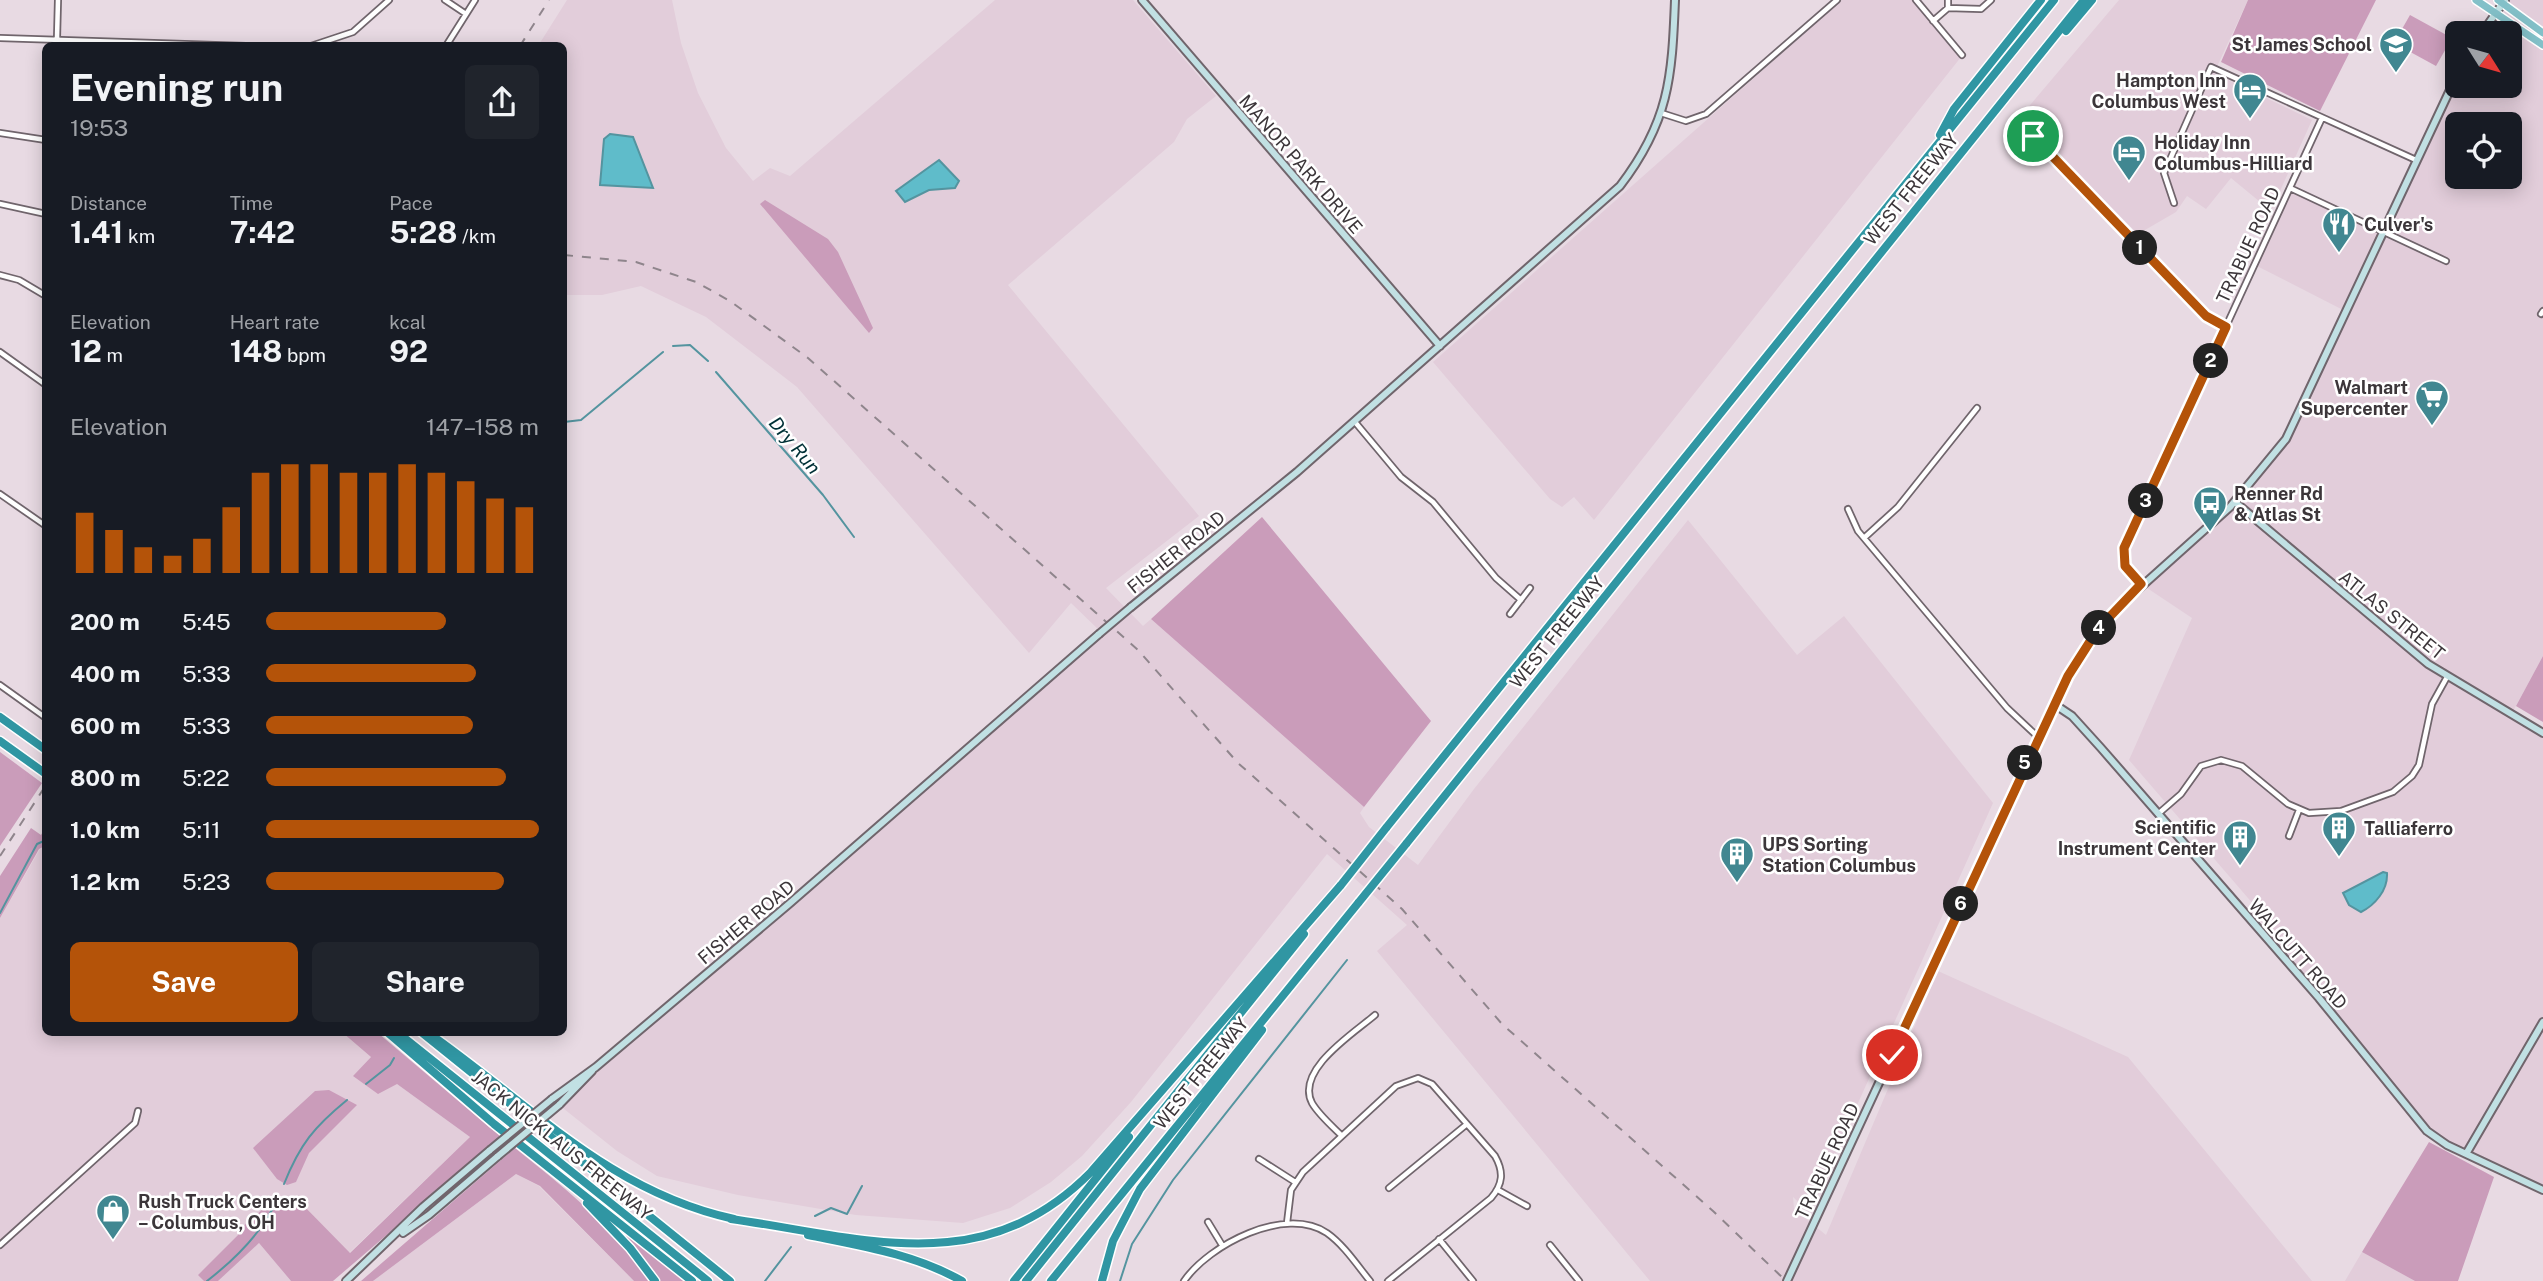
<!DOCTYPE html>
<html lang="en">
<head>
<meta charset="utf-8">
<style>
  body { margin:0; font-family:"Public Sans",sans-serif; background:#20242c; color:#f1f3f6; height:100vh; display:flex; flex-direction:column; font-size:26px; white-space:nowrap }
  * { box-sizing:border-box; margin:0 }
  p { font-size:23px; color:#9ea1a6 }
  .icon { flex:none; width:38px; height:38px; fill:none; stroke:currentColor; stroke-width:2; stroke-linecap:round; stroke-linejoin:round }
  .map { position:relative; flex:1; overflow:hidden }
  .side { position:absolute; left:42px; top:42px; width:525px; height:994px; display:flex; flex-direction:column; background:#171b24; border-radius:10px; box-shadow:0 4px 18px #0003 }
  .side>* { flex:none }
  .needle { width:46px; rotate:127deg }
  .tools { position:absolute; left:2445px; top:21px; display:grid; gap:14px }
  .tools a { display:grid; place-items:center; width:77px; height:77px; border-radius:10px; background:#171b24; box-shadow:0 4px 18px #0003; font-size:35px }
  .pin { position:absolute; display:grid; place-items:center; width:60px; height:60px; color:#fff; margin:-30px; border:4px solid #fff; border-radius:50%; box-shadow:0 2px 7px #0007 }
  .km { position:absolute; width:35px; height:35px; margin:-18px; border-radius:50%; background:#222; color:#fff; font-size:19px; line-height:35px; text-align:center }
  .round { display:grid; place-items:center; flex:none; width:74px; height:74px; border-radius:10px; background:#20242c }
  .head { display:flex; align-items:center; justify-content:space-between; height:119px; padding:0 28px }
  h1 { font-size:38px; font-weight:700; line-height:52px }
  .figures { display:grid; grid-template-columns:repeat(3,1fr); gap:10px; height:119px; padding:7px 28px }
  .figures div { display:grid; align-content:center }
  .figures b { font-size:30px; font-weight:700 }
  .figures small { font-size:19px; font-weight:400 }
  .figures p { font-size:19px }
  .chart { height:196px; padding:14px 28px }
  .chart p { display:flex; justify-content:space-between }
  .chart svg { width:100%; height:126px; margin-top:7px; stroke:#b45309; stroke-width:6 }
  .action { display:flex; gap:14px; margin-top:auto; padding:14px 28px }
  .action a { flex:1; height:80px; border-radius:10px; background:#b45309; color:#fff; font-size:28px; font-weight:700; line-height:80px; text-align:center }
  .action a+a { background:#20242c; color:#f1f3f6 }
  ul { padding:0 28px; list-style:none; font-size:23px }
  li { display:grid; grid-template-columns:112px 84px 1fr; align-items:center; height:52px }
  li i { height:18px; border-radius:9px; background:#b45309 }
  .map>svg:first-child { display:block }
</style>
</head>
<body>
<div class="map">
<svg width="2543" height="1281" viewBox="0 0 2543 1281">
  <rect width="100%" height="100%" fill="#e8dae3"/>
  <path fill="#e2cdda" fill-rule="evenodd" d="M567,0H672L681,43L698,93L726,148L753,181L770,168L790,176L995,0H1133L1216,96L1187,119L1174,142L1008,285L1199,516L1106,588L1143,626L1151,619L1364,807L1360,813L1369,827L1418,865L1474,789L1688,520L1797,655L1844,616L1993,803L1809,1212L1793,1197L1794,1209L1826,1235L1938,971L2128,1057L2312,1281H1650L1377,951L1407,925L1327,854L1131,1102L1082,1156L1051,1182L1010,1208L963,1223L856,1215L738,1195L657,1176L617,1151L559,1105L596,1067L1101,632L1071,603L1029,653L797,387L706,317L641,286L602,295H564V46H538Z
    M1842,0H1912L1961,57L1594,520L1574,497L1562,507L1550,499L1433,362Z
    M2119,0H2248L2214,73L2312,120L2271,211L2231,178L2206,209L2187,196L2176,212L2138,234L2020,117Z
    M2505,0H2543V656L2511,715L2543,733V1190L2433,1136L2263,934L2273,927L2129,760L2192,618L2141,584L2230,507L2275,455L2347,312L2255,265L2290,188L2383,232L2457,75V86H2510V33H2482ZM2457,124H2510V177H2457Z
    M45,846L46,1032L343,1033L371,1057L353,1076L397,1084L470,1137L349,1253L302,1204L290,1206L274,1199L240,1229L238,1235L199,1275L204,1281H0V918L40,849Z
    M516,1174L539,1186L634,1281H373Z
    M259,1243L291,1281H218L234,1264Z
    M2362,1252L2415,1281H2345Z"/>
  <path fill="#ca9cba" d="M2248,0H2376L2320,111L2221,62Z
    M2410,15L2452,38L2436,66L2403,48L2406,41L2398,36Z
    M765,200L828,239L838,252L873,328L869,333L760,204Z
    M1262,517L1431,721L1364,807L1151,619Z
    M2543,656V722L2516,706Z
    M0,752L42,783L0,846Z
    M31,828L41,835L45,828V846L39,849L0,918V876Z
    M343,1033H378L501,1137L333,1281H291L259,1243L218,1281H204L198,1275L238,1235L240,1229L274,1199L290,1206L302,1204L350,1253L470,1137L397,1084L378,1094L353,1076L371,1057Z
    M329,1090L357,1105L309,1153L296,1182L287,1185L277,1179L253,1148L315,1091Z
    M2429,1142L2494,1177L2458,1281H2415L2362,1252Z
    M515,1148C564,1187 615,1228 649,1281H634L540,1186L516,1174L373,1281H361Z
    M610,1221L684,1281H658Z"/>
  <path fill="#5fbcca" stroke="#54949f" stroke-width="2" d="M610,134L633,137L653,188L600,185L604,139Z
    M939,160L959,181L955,188L929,190L905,202L896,191Z
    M2383,872L2387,873C2388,890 2375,905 2361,912L2349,905L2343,893Z"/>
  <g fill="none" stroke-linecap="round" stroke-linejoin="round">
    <path stroke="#54949f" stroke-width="2" d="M673,346L690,345L708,361
      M716,372L823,495L854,537
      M564,422L581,420L663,352
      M0,913L37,844L46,840
      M366,1084L390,1065L394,1058
      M284,1184C300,1144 314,1127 347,1100
      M815,1216L831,1208L847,1214L862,1186
      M207,1281C234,1260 263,1231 277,1200
      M765,1281L791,1247
      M1120,1281L1132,1244L1173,1180L1347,960"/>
    <g stroke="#70656c" stroke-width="8">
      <path id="street" d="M445,0L466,14
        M1916,0L1962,55
        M1948,8V0
        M1933,21L1948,8L1981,9L1991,0
        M0,38L246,46
        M57,38L58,0
        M311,46L353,32L389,0
        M446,46L475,0
        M1661,113L1686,121L1706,114L1837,0
        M2028,131L2206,316L2226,327
        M0,133L46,140
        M2290,188L2446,261
        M2174,203L2164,173L2211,67L2416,160
        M0,204L46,214
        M0,275L19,280L46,296
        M2541,314L2543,311
        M0,352L46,385
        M1355,422L1401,477L1433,502L1496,578L1521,600
        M0,494L46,526
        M1848,509L1858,531L2007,708L2038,737
        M1864,538L1898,507L1977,408
        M2141,584L2125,566L2124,548L2322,118
        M1510,614L1530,588
        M0,685L46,718
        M2158,814L2181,794L2201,766L2221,760L2242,766L2288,804L2309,813L2341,811L2393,792L2412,776L2419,765L2432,704L2447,677
        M2289,836L2299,810
        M1342,1136C1332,1126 1319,1115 1312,1103C1295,1070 1354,1033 1375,1015
        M1259,1159L1295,1182
        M1389,1188L1467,1124
        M1498,1190L1527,1206
        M1208,1222L1222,1245
        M1287,1223L1291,1190L1303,1172L1396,1086L1418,1078L1432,1084L1495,1156C1504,1172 1503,1184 1491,1198L1388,1281
        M1439,1239L1473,1281
        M0,1245L135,1123L138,1111
        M1550,1245L1579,1281
        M1184,1281C1209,1245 1285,1205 1327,1233C1344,1245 1357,1265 1370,1281"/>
    </g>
    <g stroke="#70656c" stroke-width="10">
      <path id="secondary" d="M1142,0L1440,346
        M2482,33L2505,0
        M2235,502L2428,664L2543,733
        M1131,607L1297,472L1620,186C1669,122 1672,78 1675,0
        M2054,704L2072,716L2101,748L2319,998L2427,1131L2447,1145L2543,1190
        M552,1099L596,1067L789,904L1099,634
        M559,1105L592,1071
        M2466,1154L2543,1022
        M403,1233L429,1215L498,1156
        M346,1281L423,1207L490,1150
        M1787,1281L2068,676L2113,612L2230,507L2286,439L2457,75"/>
    </g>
    <g stroke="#fff" stroke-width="10">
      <path id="primary" d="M2476,0L2543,45
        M2498,0L2543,33"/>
    </g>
    <g stroke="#fff" stroke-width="11">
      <path id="highway" d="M2066,31L2092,0
        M1940,135L1954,109L2041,0
        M0,717L46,750
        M0,741L46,774
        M1386,828L2054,0
        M1406,844L2084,0
        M387,1032L494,1124L692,1281
        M397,1032L708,1281
        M421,1032L730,1281
        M427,1032C529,1103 609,1192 734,1219
        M587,1203L630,1248L655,1281
        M731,1219C865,1238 983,1281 1091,1172L1341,885
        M808,1235C862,1246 914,1254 962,1281
        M1014,1281L1129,1137
        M1026,1281L1304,934
        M1051,1281L1359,902
        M1102,1281L1113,1241L1140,1189L1262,1030"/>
    </g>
    <use href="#street" stroke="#fff" stroke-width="4.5"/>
    <use href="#secondary" stroke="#c1e0e3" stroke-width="6"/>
    <use href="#primary" stroke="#83c0c8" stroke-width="7"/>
    <use href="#highway" stroke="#3096a3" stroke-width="8"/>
    <path stroke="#8f858c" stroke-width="2" stroke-dasharray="9 9" stroke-linecap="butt" d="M520,46L549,0
      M564,255L636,262L696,282L730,301L808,358L1138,650L1238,763L1402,909L1502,1024L1713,1211L1786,1281
      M0,856L46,785"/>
    <g stroke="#70656c" stroke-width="10" stroke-linecap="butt">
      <path id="secondary-bridge" d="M1099,634L1131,607
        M490,1150L552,1099
        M498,1156L559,1105"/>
    </g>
    <g stroke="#fff" stroke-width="11" stroke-linecap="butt">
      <path id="highway-bridge" d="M1341,885L1386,828
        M1359,902L1406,844"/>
    </g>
    <use href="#secondary-bridge" stroke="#c1e0e3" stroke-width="6"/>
    <use href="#highway-bridge" stroke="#3096a3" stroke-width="8"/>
  </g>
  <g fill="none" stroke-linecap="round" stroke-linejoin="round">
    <g stroke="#fff" stroke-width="14">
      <path id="route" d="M1892,1055L2068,676L2098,629L2141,584L2125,566L2124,548L2226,327L2206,316L2033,136"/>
    </g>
    <use href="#route" stroke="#b45309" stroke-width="9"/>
  </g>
  <defs>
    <g id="school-pin" transform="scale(1.75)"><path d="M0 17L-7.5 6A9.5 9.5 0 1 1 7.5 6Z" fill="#418791" stroke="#fff"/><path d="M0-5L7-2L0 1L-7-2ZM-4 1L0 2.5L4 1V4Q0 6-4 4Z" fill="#fff"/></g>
    <g id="hotel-pin" transform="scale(1.75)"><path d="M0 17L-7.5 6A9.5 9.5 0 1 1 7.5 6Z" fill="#418791" stroke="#fff"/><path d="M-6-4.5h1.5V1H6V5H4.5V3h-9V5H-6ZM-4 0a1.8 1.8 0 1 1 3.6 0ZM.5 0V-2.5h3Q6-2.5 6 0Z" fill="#fff"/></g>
    <g id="restaurant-pin" transform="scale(1.75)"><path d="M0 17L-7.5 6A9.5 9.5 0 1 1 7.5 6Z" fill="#418791" stroke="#fff"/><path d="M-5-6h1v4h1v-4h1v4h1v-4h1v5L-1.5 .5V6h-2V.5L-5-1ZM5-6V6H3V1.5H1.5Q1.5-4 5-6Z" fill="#fff"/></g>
    <g id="supermarket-pin" transform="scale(1.75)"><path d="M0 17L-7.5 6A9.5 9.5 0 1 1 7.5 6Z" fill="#418791" stroke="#fff"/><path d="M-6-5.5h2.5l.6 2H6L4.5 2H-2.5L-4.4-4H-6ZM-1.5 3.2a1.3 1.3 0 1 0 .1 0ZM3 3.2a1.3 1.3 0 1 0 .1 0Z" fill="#fff"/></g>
    <g id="bus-pin" transform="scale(1.75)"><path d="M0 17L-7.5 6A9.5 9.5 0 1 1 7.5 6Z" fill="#418791" stroke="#fff"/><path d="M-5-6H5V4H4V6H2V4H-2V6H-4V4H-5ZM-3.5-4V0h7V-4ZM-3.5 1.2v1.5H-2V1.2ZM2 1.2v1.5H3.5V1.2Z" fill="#fff"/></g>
    <g id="building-pin" transform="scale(1.75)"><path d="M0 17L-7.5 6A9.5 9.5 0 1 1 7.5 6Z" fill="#418791" stroke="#fff"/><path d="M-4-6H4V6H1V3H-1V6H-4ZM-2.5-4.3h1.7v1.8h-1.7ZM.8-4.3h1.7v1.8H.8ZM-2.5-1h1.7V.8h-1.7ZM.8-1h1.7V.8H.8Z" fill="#fff"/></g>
    <g id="shop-pin" transform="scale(1.75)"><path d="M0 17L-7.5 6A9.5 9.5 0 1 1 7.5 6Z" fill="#418791" stroke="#fff"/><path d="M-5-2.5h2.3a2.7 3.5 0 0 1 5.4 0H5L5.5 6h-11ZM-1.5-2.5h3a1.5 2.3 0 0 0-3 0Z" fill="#fff"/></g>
  </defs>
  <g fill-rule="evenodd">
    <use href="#school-pin" x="2396" y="44"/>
    <use href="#hotel-pin" x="2250" y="90"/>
    <use href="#hotel-pin" x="2129" y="152"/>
    <use href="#restaurant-pin" x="2339" y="224"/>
    <use href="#supermarket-pin" x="2432" y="397"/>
    <use href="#bus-pin" x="2210" y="503"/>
    <use href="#building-pin" x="2339" y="828"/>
    <use href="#building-pin" x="2240" y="837"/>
    <use href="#building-pin" x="1737" y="854"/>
    <use href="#shop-pin" x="113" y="1211"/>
  </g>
  <g text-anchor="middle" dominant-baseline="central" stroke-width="5" stroke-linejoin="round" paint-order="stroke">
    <g font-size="18" font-weight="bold" fill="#3c363a" stroke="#fff" text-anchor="start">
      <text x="2372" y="44" text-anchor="end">St James School</text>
      <text x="2226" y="80" text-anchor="end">Hampton Inn<tspan x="2226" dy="21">Columbus West</tspan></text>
      <text x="2154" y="142">Holiday Inn<tspan x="2154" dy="21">Columbus-Hilliard</tspan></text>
      <text x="2364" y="224">Culver's</text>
      <text x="2408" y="387" text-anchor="end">Walmart<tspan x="2408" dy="21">Supercenter</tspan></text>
      <text x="2234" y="493">Renner Rd<tspan x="2234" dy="21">&amp; Atlas St</tspan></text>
      <text x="2216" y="827" text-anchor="end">Scientific<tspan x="2216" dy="21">Instrument Center</tspan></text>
      <text x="2364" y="828">Talliaferro</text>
      <text x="1762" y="844">UPS Sorting<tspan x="1762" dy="21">Station Columbus</tspan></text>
      <text x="138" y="1201">Rush Truck Centers<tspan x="138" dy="21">– Columbus, OH</tspan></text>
    </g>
    <g font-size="18" fill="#3c363a" stroke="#fff">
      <text transform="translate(1301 164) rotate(49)">MANOR PARK DRIVE</text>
      <text transform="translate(1911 189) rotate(-51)">WEST FREEWAY</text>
      <text transform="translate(2248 245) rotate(-65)">TRABUE ROAD</text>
      <text transform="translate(1176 552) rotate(-39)">FISHER ROAD</text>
      <text transform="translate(2392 615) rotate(39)">ATLAS STREET</text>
      <text transform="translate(1557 632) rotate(-51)">WEST FREEWAY</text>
      <text transform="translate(746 922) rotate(-40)">FISHER ROAD</text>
      <text transform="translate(2298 954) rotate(49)">WALCUTT ROAD</text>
      <text transform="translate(1201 1073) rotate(-51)">WEST FREEWAY</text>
      <text transform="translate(562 1145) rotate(39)">JACK NICKLAUS FREEWAY</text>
      <text transform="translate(1827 1161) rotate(-65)">TRABUE ROAD</text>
    </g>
    <g font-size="19" font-style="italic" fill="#003036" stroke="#fff">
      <text transform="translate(795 445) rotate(50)">Dry Run</text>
    </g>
  </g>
</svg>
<div class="tools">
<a><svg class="needle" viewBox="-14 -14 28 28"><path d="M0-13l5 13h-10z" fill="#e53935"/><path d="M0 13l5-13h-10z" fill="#9ea1a6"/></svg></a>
<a><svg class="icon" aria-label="locate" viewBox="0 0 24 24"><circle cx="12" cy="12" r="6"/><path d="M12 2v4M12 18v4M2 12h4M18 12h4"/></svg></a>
</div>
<div class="pin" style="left:2033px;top:136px;background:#1e9e55"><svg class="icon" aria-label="arrive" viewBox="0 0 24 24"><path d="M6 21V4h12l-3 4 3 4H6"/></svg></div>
<div class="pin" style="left:1892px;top:1055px;background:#d93025"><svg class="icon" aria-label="check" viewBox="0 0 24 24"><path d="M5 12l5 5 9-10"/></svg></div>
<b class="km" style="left:2140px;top:248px">1</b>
<b class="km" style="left:2211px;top:361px">2</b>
<b class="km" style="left:2146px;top:501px">3</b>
<b class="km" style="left:2099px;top:628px">4</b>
<b class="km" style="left:2025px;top:763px">5</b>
<b class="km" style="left:1961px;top:904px">6</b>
<section class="side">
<div class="head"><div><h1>Evening run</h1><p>19:53</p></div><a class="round"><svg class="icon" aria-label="share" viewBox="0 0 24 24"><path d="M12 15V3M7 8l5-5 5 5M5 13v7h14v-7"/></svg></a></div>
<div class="figures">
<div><p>Distance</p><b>1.41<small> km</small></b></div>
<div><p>Time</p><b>7:42</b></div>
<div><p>Pace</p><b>5:28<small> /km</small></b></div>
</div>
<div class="figures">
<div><p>Elevation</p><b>12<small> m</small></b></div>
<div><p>Heart rate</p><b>148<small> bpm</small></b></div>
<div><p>kcal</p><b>92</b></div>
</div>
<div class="chart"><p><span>Elevation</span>147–158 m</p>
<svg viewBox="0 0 160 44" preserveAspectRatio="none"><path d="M5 44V23M15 44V29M25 44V35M35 44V38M45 44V32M55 44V21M65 44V9M75 44V6M85 44V6M95 44V9M105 44V9M115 44V6M125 44V9M135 44V12M145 44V18M155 44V21"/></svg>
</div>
<ul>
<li><b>200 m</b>5:45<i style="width:66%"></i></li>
<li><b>400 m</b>5:33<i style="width:77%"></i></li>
<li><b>600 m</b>5:33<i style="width:76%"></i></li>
<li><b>800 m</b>5:22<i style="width:88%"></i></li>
<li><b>1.0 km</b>5:11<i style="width:100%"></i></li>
<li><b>1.2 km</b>5:23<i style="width:87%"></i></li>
</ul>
<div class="action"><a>Save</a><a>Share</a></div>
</section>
</div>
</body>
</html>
